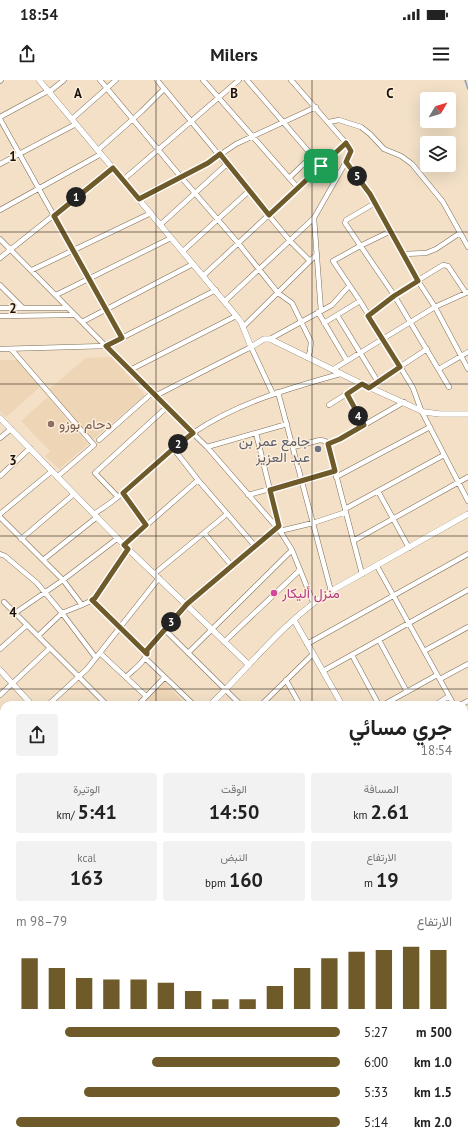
<!DOCTYPE html>
<html lang="ar">
<head>
<meta charset="utf-8">
<style>
  body { margin:0; font-family:"PT Sans",Vazirmatn,sans-serif; background:#f2f2f2; color:#222; direction:rtl; height:100vh; display:flex; flex-direction:column; font-size:15px; white-space:nowrap }
  * { box-sizing:border-box; margin:0 }
  p { font-size:13px; color:#767676 }
  .icon { flex:none; width:22px; height:22px; fill:none; stroke:currentColor; stroke-width:2; stroke-linecap:round; stroke-linejoin:round }
  .map { position:relative; flex:1; overflow:hidden; direction:ltr }
  .panel { position:absolute; left:0px; top:621px; width:468px; height:444px; display:flex; flex-direction:column; background:#fff; border-radius:12px 12px 0 0; box-shadow:0 4px 16px #0002; direction:rtl }
  .panel>* { flex:none }
  .needle { width:26px; rotate:52deg }
  .tools { position:absolute; left:420px; top:12px; display:grid; gap:8px }
  .tools a { display:grid; place-items:center; width:36px; height:36px; border-radius:4px; background:#fff; box-shadow:0 4px 16px #0002; font-size:20px }
  .pin { position:absolute; display:grid; place-items:center; width:34px; height:34px; color:#fff; margin:-17px; border-radius:8px; box-shadow:0 2px 6px #0006 }
  .km { position:absolute; width:20px; height:20px; margin:-10px; border-radius:50%; background:#222; color:#fff; font-size:11px; line-height:20px; text-align:center }
  .round { display:grid; place-items:center; flex:none; width:42px; height:42px; border-radius:4px; background:#f2f2f2 }
  .head { display:flex; align-items:center; justify-content:space-between; height:68px; padding:0 16px }
  h1 { font-size:22px; font-weight:700; line-height:30px }
  .figures { display:grid; grid-template-columns:repeat(3,1fr); gap:6px; height:68px; padding:4px 16px }
  .figures div { display:grid; align-content:center; border-radius:4px; background:#f2f2f2; text-align:center }
  .figures b { font-size:20px; font-weight:700 }
  .figures small { font-size:11px; font-weight:400 }
  .figures p { font-size:11px }
  .chart { height:112px; padding:8px 16px }
  .chart p { display:flex; justify-content:space-between }
  .chart svg { width:100%; height:72px; margin-top:4px; stroke:#6f5a29; stroke-width:6 }
  ul { padding:0 16px; list-style:none; font-size:13px }
  li { display:grid; grid-template-columns:64px 48px 1fr; align-items:center; height:30px }
  li i { height:10px; border-radius:5px; background:#6f5a29 }
  .status { display:flex; justify-content:space-between; align-items:center; height:28px; padding:0 20px; background:#fff; direction:ltr }
  .status svg { height:11px; fill:currentColor }
  header { display:flex; justify-content:space-between; align-items:center; height:52px; padding:0 16px; background:#fff; font-size:18px; font-weight:700 }
  .map>svg:first-child { display:block }
</style>
</head>
<body>
<div class="status"><b>18:54</b><svg viewBox="0 0 49 12"><path d="M0 12V9h3v3zM5 12V6h3v6zM10 12V3h3v9zM15 12V0h3v12zM26 1h20v11H26zM47 4h2v5h-2z"/></svg></div>
<header><svg class="icon" aria-label="menu" viewBox="0 0 24 24"><path d="M4 6h16M4 12h16M4 18h16"/></svg>Milers<svg class="icon" aria-label="share" viewBox="0 0 24 24"><path d="M12 15V3M7 8l5-5 5 5M5 13v7h14v-7"/></svg></header>
<div class="map">
<svg width="468" height="1065" viewBox="0 0 468 1065">
  <rect width="100%" height="100%" fill="#f3e0c7"/>
  <path fill="#edd5b6" d="M112,277L144,314V316L92,360L49,309L86,278Z
    M0,280H17L40,307L6,337L0,331Z
    M48,317L88,364L59,389L45,376L50,371L21,341Z
    M164,602L187,625H141Z
    M464,857L468,865V921L464,917Z"/>
  <g fill="none" stroke-linecap="round" stroke-linejoin="round">
    <path stroke="#85a2bc" stroke-width="1.5" d="M465,0L468,9"/>
    <g stroke="#7e6d57" stroke-width="5.5">
      <path id="minor" d="M100,0L181,97L238,163L278,213L292,223L311,262L310,271L308,278
        M157,0L290,161L310,181
        M203,0L298,108
        M247,0L321,86
        M0,1L1,0
        M49,12L64,0
        M0,37L48,11
        M0,39L122,258
        M72,39L116,0
        M329,42L339,40L361,47L370,54L384,69L401,76L412,84L443,122L468,167
        M98,70L142,31L164,9
        M346,82L370,114L418,201L435,227L468,289
        M0,84L76,44
        M289,98L313,75
        M123,100L239,0
        M139,119L208,83L236,64L316,27
        M375,123L346,140L345,143L394,215L449,307
        M0,130L101,74
        M314,138L321,231
        M160,145L227,84
        M391,151L360,166L333,181L360,221L413,308L421,330L468,421
        M0,159L155,316L207,367L280,451L292,470L313,522
        M183,171L249,111
        M404,174L426,173L436,169L460,153
        M0,178L113,88
        M32,190L151,133
        M203,196L346,63
        M0,205L23,228
        M56,215L171,158
        M225,221L314,138L351,73L350,68L346,63L291,0
        M0,228H67
        M318,232L347,281
        M337,235L378,302
        M0,236L74,235
        M368,236L394,215L443,185L448,186L466,213
        M82,242L193,184
        M324,243L360,221
        M243,247L317,174
        M270,259L332,225L349,206
        M0,269L106,266L216,210
        M11,269L94,365L57,397
        M439,289L468,272
        M130,290L236,236
        M332,290L435,227L468,212
        M369,307L427,269
        M278,312L331,511
        M347,314L364,345
        M155,316L251,267L273,314
        M329,325L362,304
        M256,353L280,451L313,443L346,432
        M0,358L11,349
        M99,360L152,313
        M328,364L340,359L404,322
        M207,367L287,344
        M293,367L320,360L325,361L328,364L362,494
        M173,368L198,400L255,466
        M0,396L30,368
        M336,397L430,347
        M378,411L409,468
        M123,413L146,445
        M248,415L335,391
        M118,417L95,393L167,327
        M345,429L444,375
        M0,434L52,391
        M94,434C103,428 111,423 119,416C144,395 166,371 193,353C237,323 290,308 340,294
        M0,437L63,500L82,525
        M204,453L232,486
        M21,459L74,414
        M353,461L468,397
        M124,465L198,400
        M0,474L5,476L37,503L62,533L96,578
        M43,480L97,437
        M377,486L454,625
        M154,494L227,434
        M92,521L147,574
        M4,522L107,625
        M15,533L63,500L118,458
        M165,550L241,625
        M38,556L62,533L82,525L95,519L128,469
        M379,560L407,612
        M224,562L300,490
        M307,564L468,474
        M0,569L27,545
        M424,571L468,547
        M100,573L146,616
        M188,573L292,470
        M352,575L379,625
        M145,578L194,625
        M323,591L468,510
        M126,597C133,590 148,580 147,570L187,524L278,447
        M440,599L468,584
        M286,600L300,625
        M0,615L50,568
        M48,625L87,589L159,498
        M138,625L164,598
        M261,625L313,574
        M383,625L437,595
        M435,625L449,616
        M460,625L468,621
        M464,643L468,650
        M0,669L4,665
        M0,679L4,684
        M0,712L4,709
        M464,737L468,735
        M0,755L4,752
        M0,761L4,766
        M464,773L468,779
        M0,815L4,820
        M464,838L468,839
        M464,845L468,852
        M0,923L4,922
        M468,963L464,967L468,970
        M0,991H4
        M0,1025L4,1029
        M0,1058H4
        M102,1061V1065
        M112,1061L113,1065
        M146,1061L147,1065
        M194,1061L195,1065
        M259,1061L260,1065
        M303,1061L306,1065
        M331,1061L334,1065
        M353,1065L361,1061
        M432,1065L439,1061"/>
    </g>
    <g stroke="#7e6d57" stroke-width="6">
      <path id="tertiary" d="M39,0L233,232L241,242L251,267L264,259H270L362,304L424,332L440,334H468
        M0,338L128,469L249,585
        M294,540L342,625
        M0,590L32,625
        M210,625C249,587 285,540 331,511L468,434
        M0,868L4,867
        M0,874H4
        M464,1036L468,1039
        M464,1046L468,1049
        M58,1061V1065
        M63,1061L64,1065
        M232,1061V1065"/>
    </g>
    <g stroke="#7e6d57" stroke-width="7">
      <path id="secondary" d="M464,689L468,687
        M464,698L468,695
        M311,1061L314,1065
        M322,1061L325,1065"/>
    </g>
    <use href="#minor" stroke="#fff" stroke-width="4.5"/>
    <use href="#tertiary" stroke="#fff" stroke-width="5.5"/>
    <use href="#secondary" stroke="#fff" stroke-width="6"/>
  </g>
  <g fill="none" stroke-linecap="round" stroke-linejoin="round">
    <g stroke="#fff" stroke-width="8">
      <path id="route" d="M346,63L351,71L346,82L370,114L418,201L394,216L368,236L400,287L369,308L362,304L347,314L364,345L340,359L328,364L335,391L270,410L279,446L187,524L147,570V574L92,520L95,518L128,469L124,465L146,445L123,413L174,368L193,353L106,266L122,258L54,136L113,88L139,119L208,83L220,74L269,135Z"/>
    </g>
    <use href="#route" stroke="#6f5a29" stroke-width="5"/>
  </g>
  <path fill="none" stroke="#191209" stroke-width="1" stroke-opacity="0.55" d="M156,0V625M312,0V625M0,152H468M0,304H468M0,456H468M0,609H468M0,761H4M464,761H468M0,913H4M464,913H468M156,1061V1065M312,1061V1065"/>
  <circle fill="#8d6e63" stroke="#fdedda" stroke-width="1.5" cx="51" cy="344" r="4"/>
  <circle fill="#6b7280" stroke="#fdedda" stroke-width="1.5" cx="318" cy="369" r="4"/>
  <circle fill="#d1479c" stroke="#fdedda" stroke-width="1.5" cx="274" cy="513" r="4"/>
  <g text-anchor="middle" dominant-baseline="central" stroke-width="3" stroke-linejoin="round" paint-order="stroke">
    <g font-size="14" fill="#785e54" stroke="#fdedda" text-anchor="start">
      <text x="59" y="344">دحام بوزو</text>
    </g>
    <g font-size="14" fill="#5b616d" stroke="#fdedda" text-anchor="end">
      <text x="310" y="361">جامع عمر بن<tspan x="310" dy="16">عبد العزيز</tspan></text>
    </g>
    <g font-size="14" fill="#b23c85" stroke="#fdedda" text-anchor="start">
      <text x="282" y="513">منزل أليكار</text>
    </g>
  </g>
  <g font-size="13" text-anchor="middle" font-weight="bold" fill="#191209" stroke="#fdedda" stroke-width="3" stroke-linejoin="round" paint-order="stroke">
    <text x="78" y="18">A</text>
    <text x="234" y="18">B</text>
    <text x="390" y="18">C</text>
    <text x="13" y="81">1</text>
    <text x="13" y="233">2</text>
    <text x="13" y="385">3</text>
    <text x="13" y="537">4</text>
  </g>
</svg>
<div class="tools">
<a><svg class="needle" viewBox="-14 -14 28 28"><path d="M0-13l5 13h-10z" fill="#e53935"/><path d="M0 13l5-13h-10z" fill="#767676"/></svg></a>
<a><svg class="icon" aria-label="layers" viewBox="0 0 24 24"><path d="M12 4l9 5-9 5-9-5zM3 14l9 5 9-5"/></svg></a>
</div>
<div class="pin" style="left:321px;top:86px;background:#1e9e55"><svg class="icon" aria-label="arrive" viewBox="0 0 24 24"><path d="M6 21V4h12l-3 4 3 4H6"/></svg></div>
<b class="km" style="left:76px;top:117px">1</b>
<b class="km" style="left:178px;top:364px">2</b>
<b class="km" style="left:171px;top:542px">3</b>
<b class="km" style="left:358px;top:336px">4</b>
<b class="km" style="left:357px;top:96px">5</b>
<section class="panel">
<div class="head"><div><h1>جري مسائي</h1><p>18:54</p></div><a class="round"><svg class="icon" aria-label="share" viewBox="0 0 24 24"><path d="M12 15V3M7 8l5-5 5 5M5 13v7h14v-7"/></svg></a></div>
<div class="figures">
<div><p>المسافة</p><b>2.61<small> km</small></b></div>
<div><p>الوقت</p><b>14:50</b></div>
<div><p>الوتيرة</p><b>5:41<small> /km</small></b></div>
</div>
<div class="figures">
<div><p>الارتفاع</p><b>19<small> m</small></b></div>
<div><p>النبض</p><b>160<small> bpm</small></b></div>
<div><p>kcal</p><b>163</b></div>
</div>
<div class="chart"><p><span>الارتفاع</span>79–98 m</p>
<svg viewBox="0 0 160 44" preserveAspectRatio="none"><path d="M5 44V13M15 44V19M25 44V25M35 44V26M45 44V26M55 44V28M65 44V33M75 44V38M85 44V38M95 44V30M105 44V19M115 44V13M125 44V9M135 44V8M145 44V6M155 44V8"/></svg>
</div>
<ul>
<li><b>500 m</b>5:27<i style="width:85%"></i></li>
<li><b>1.0 km</b>6:00<i style="width:58%"></i></li>
<li><b>1.5 km</b>5:33<i style="width:79%"></i></li>
<li><b>2.0 km</b>5:14<i style="width:100%"></i></li>
</ul>
</section>
</div>
</body>
</html>
